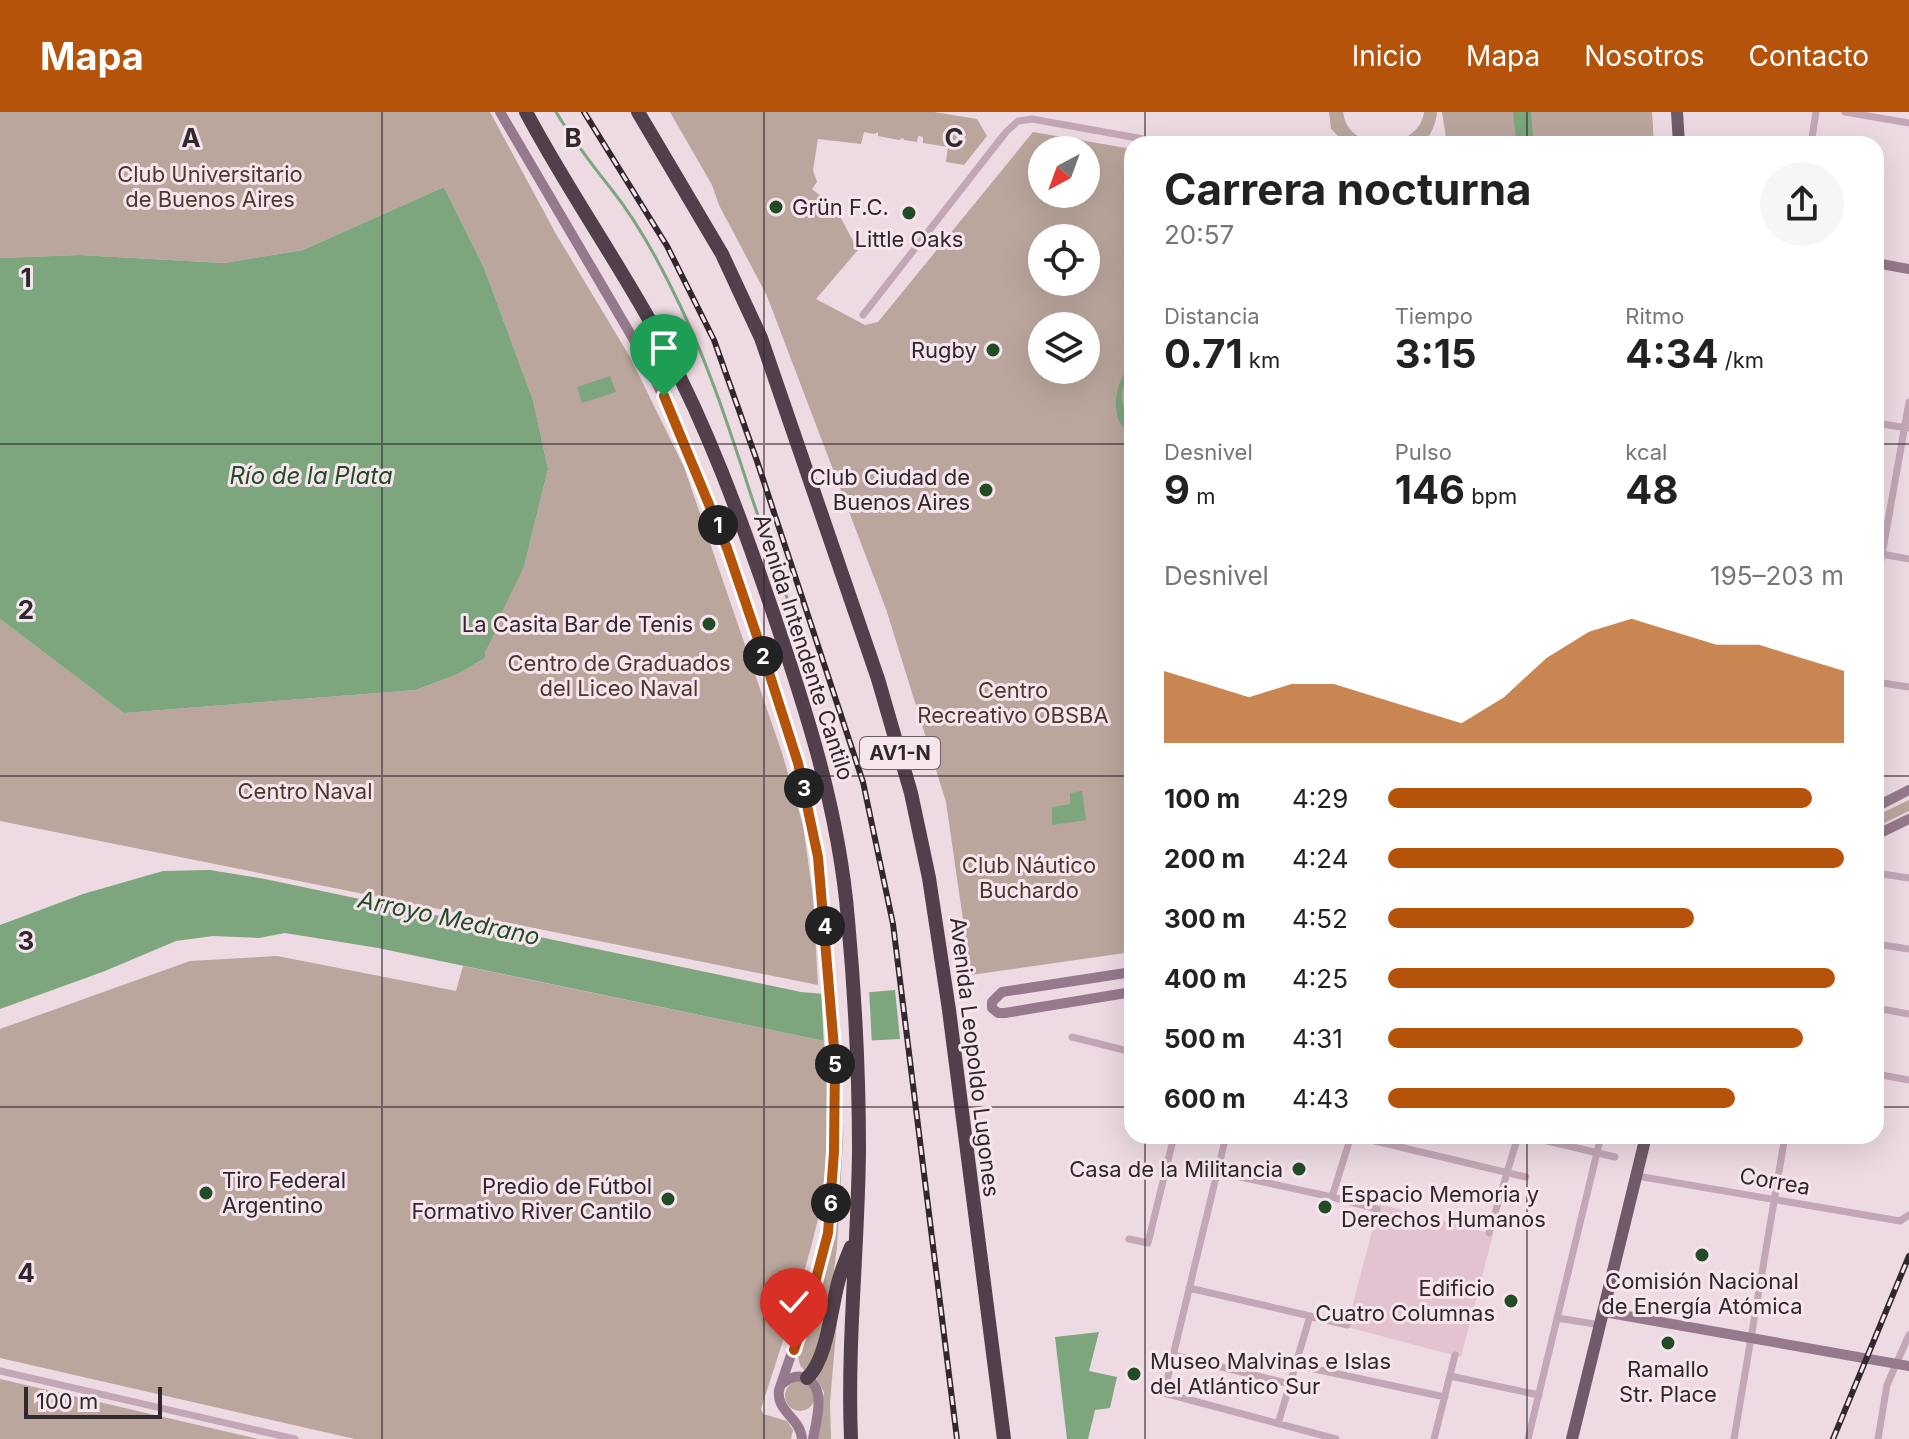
<!DOCTYPE html>
<html lang="es">
<head>
<meta charset="utf-8">
<style>
  body { margin:0; font-family:Inter,sans-serif; background:#f6f6f6; color:#222; height:100vh; display:flex; flex-direction:column; font-size:30px; white-space:nowrap }
  * { box-sizing:border-box; margin:0 }
  p { font-size:26px; color:#767676 }
  .icon { flex:none; width:44px; height:44px; fill:none; stroke:currentColor; stroke-width:2; stroke-linecap:round; stroke-linejoin:round }
  .map { position:relative; flex:1; overflow:hidden }
  .sheet { position:absolute; left:1124px; top:24px; width:760px; height:1008px; display:flex; flex-direction:column; background:#fff; border-radius:24px; box-shadow:0 8px 32px #0002 }
  .sheet>* { flex:none }
  .needle { width:52px; rotate:221deg }
  .fabs { position:absolute; left:1028px; top:24px; display:grid; gap:16px }
  .fabs a { display:grid; place-items:center; width:72px; height:72px; border-radius:50%; background:#fff; box-shadow:0 8px 32px #0002; font-size:40px }
  .scale { position:absolute; left:24px; bottom:20px; width:138px; box-sizing:border-box; padding-left:8px; border:4px solid #31272e; border-top:0; font-size:22px; line-height:28px; white-space:nowrap; color:#31272e; -webkit-text-stroke:6px #f6e5ed; paint-order:stroke }
  .pin { position:absolute; display:grid; place-items:center; width:68px; height:68px; color:#fff; margin:-82px -34px; border-radius:50% 50% 50% 0; rotate:-45deg; box-shadow:0 0 8px #0007 }
  .pin .icon { rotate:45deg }
  .km { position:absolute; width:40px; height:40px; margin:-20px; border-radius:50%; background:#222; color:#fff; font-size:22px; line-height:40px; text-align:center }
  .round { display:grid; place-items:center; flex:none; width:84px; height:84px; border-radius:42px; background:#f6f6f6 }
  .headline { display:flex; align-items:center; justify-content:space-between; height:136px; padding:0 40px }
  h1 { font-size:44px; font-weight:700; line-height:60px }
  .figures { display:grid; grid-template-columns:repeat(3,1fr); gap:12px; height:136px; padding:8px 40px }
  .figures div { display:grid; align-content:center }
  .figures b { font-size:40px; font-weight:700 }
  .figures small { font-size:22px; font-weight:400 }
  .figures p { font-size:22px }
  .chart { height:224px; padding:16px 40px }
  .chart p { display:flex; justify-content:space-between }
  .chart svg { width:100%; height:144px; margin-top:8px; fill:#b45309; opacity:.7 }
  ul { padding:0 40px; list-style:none; font-size:26px }
  li { display:grid; grid-template-columns:128px 96px 1fr; align-items:center; height:60px }
  li i { height:20px; border-radius:10px; background:#b45309 }
  header { display:flex; align-items:center; gap:48px; box-sizing:border-box; height:112px; padding:0 40px; background:#b45309; color:#fff }
  header strong { font-size:38px }
  nav { display:flex; gap:44px; margin-inline-start:auto; font-size:28px }
  .map>svg:first-child { display:block }
</style>
</head>
<body>
<header>
<strong>Mapa</strong>
<nav><a>Inicio</a><a>Mapa</a><a>Nosotros</a><a>Contacto</a></nav>
</header>
<div class="map">
<svg width="1909" height="1327" viewBox="0 0 1909 1327">
  <rect width="100%" height="100%" fill="#eddae3"/>
  <path fill="#baa69c" fill-rule="evenodd" d="M0,0H490L556,122L630,245L684,355L782,641L803,713L813,784L818,873L0,709V507L124,601L416,578L458,562L485,546V541L499,513L496,510L524,455L548,357L533,288L484,156L444,75L303,138L224,151L79,143L0,146Z
    M670,0H934L977,7L987,24L964,53L946,50L948,35L923,31V25L918,24L917,30L904,28L903,26L899,28L878,24V20L874,22L864,20L861,32L818,27L813,58L817,70L812,77L836,97L858,138L816,187L865,213L878,210L1033,20L1132,37V840L971,863L946,690L886,497L767,184L719,93L712,73ZM1042,38H1086V82H1042ZM1042,126H1086V170H1042ZM1042,214H1086V258H1042Z
    M1329,0H1343C1346,19 1357,25 1374,32H1346L1331,17Z
    M1424,0H1437C1437,8 1430,27 1423,31C1416,35 1402,32 1395,32C1409,24 1422,17 1424,0Z
    M1442,0H1652L1654,32H1447Z
    M1909,688V699L1876,715V704Z
    M277,844L456,879L463,854L824,929C829,983 830,1053 818,1107C803,1171 781,1234 761,1297L763,1302L787,1309L793,1318L791,1327H355L0,1246V917L190,849Z
    M844,1011L837,1135L832,1174L815,1253L804,1258L800,1253L798,1244L825,1161L833,1124Z
    M837,1209L830,1290L831,1327H816L824,1280L816,1265Z
    M0,1267L258,1327H0Z
    M785 1284a15 15 0 1 1 30 0a15 15 0 1 1-30 0Z"/>
  <path fill="#e3c2d1" d="M1379,1092L1493,1122L1461,1245L1347,1215Z"/>
  <path fill="#7da67e" d="M1513,0H1531L1533,26L1516,27Z
    M444,75L484,156L533,288L548,357L524,455L497,510L499,513L485,541V546L458,562L416,578L124,601L0,507V146L79,143L224,151L303,138Z
    M1132,251C1132,266 1122,271 1122,283C1121,299 1132,307 1132,322C1106,309 1115,268 1132,251Z
    M610,264L616,280L582,291L577,275Z
    M1082,679L1086,708L1052,713V695L1070,692V681Z
    M210,758L265,767L801,880L836,883L895,878L900,927L841,930L824,929L378,836L285,821L259,826L213,824L176,829L105,859L0,897V813L83,782L163,759Z
    M1099,1220L1089,1259L1117,1265L1110,1296L1095,1298L1088,1327H1067L1055,1225Z"/>
  <path fill="#eddae3" d="M869,876L872,933H824L821,877Z"/>
  <g fill="none" stroke-linecap="round" stroke-linejoin="round">
    <path stroke="#7da67e" stroke-width="3" d="M556,0C573,28 592,53 612,78C635,107 653,139 669,171C704,239 727,309 750,380C768,434 787,487 807,540"/>
    <path stroke="#c3a7b6" stroke-width="7" d="M1845,0L1909,11
      M1811,32L1816,0
      M863,203L1006,20L1018,9L1032,7L1171,32
      M1876,311L1907,316
      M1876,441L1909,447
      M1876,477L1909,290
      M1876,570L1909,575
      M1876,761L1909,766
      M1876,832L1909,837
      M1876,896L1909,902
      M1072,925L1132,940
      M1876,962L1909,968
      M1226,1024L1164,1281L1336,1327
      M1351,1024L1332,1085L1377,1097
      M1354,1024L1526,1065
      M1526,1024L1615,1045
      M1217,1060L1332,1085
      M1637,1064L1900,1109L1909,1103
      M1489,1121L1518,1024
      M1129,1127L1148,1131L1174,1024
      M1189,1176L1310,1204
      M1557,1206L1601,1213
      M1173,1243L1290,1272
      M1296,1253L1445,1285
      M0,1259L295,1327
      M1450,1264L1539,1283
      M1278,1312L1310,1204L1347,1213
      M1434,1327L1455,1243
      M1528,1327L1601,1024
      M1734,1327L1785,1024
      M1878,1327L1887,1273L1909,1223"/>
    <path stroke="#96798c" stroke-width="10" d="M500,0L641,240L680,318L727,436L785,607L810,699L823,796L835,948L836,1002L831,1092L828,1121L818,1164L779,1278C776,1300 800,1305 802,1327
      M1876,151L1909,157
      M1876,695L1909,678
      M1876,723L1909,707
      M1132,860L1002,880L992,890V896L998,901H1005L1132,880
      M1604,1200L1909,1254
      M782,1272C789,1266 797,1262 806,1266C827,1275 816,1310 813,1327"/>
    <path stroke="#715a69" stroke-width="12" d="M1677,0L1679,32
      M1572,1327L1646,1024"/>
    <path stroke="#513f4b" stroke-width="14" d="M526,0C569,81 622,155 665,236C708,317 739,402 769,489C805,594 839,697 848,808C855,884 859,963 859,1039C858,1135 847,1231 851,1327
      M638,0L722,142L761,226L878,567L911,681L929,766L949,898L1004,1327
      M807,1266C827,1248 831,1197 838,1171C841,1159 846,1147 851,1135"/>
    <g stroke="#31272e" stroke-width="6">
      <path id="rail" d="M584,0L667,134L714,228L757,349L863,670L893,812L957,1327
        M1833,1327L1909,1144"/>
    </g>
    <use href="#rail" stroke="#f6e5ed" stroke-width="3" stroke-dasharray="9" stroke-linecap="butt"/>
  </g>
  <g fill="none" stroke-linecap="round" stroke-linejoin="round">
    <g stroke="#fff" stroke-width="16">
      <path id="route" d="M664,284L727,436L765,548L798,651L818,745L835,948L834,1040L828,1121L811,1186L794,1238"/>
    </g>
    <use href="#route" stroke="#b45309" stroke-width="10"/>
  </g>
  <path fill="none" stroke="#31272e" stroke-width="2" stroke-opacity="0.55" d="M382,0V1327M764,0V1327M1145,0V32M1527,0V32M0,332H1132M1876,332H1909M0,664H1132M1876,664H1909M0,995H1132M1876,995H1909M1145,1024V1327M1527,1024V1327"/>
  <g fill="#224c25" stroke="#f6e5ed" stroke-width="3">
    <circle cx="776" cy="95" r="8"/>
    <circle cx="909" cy="101" r="8"/>
    <circle cx="993" cy="238" r="8"/>
    <circle cx="986" cy="378" r="8"/>
    <circle cx="709" cy="512" r="8"/>
    <circle cx="1299" cy="1057" r="8"/>
    <circle cx="206" cy="1081" r="8"/>
    <circle cx="668" cy="1087" r="8"/>
    <circle cx="1325" cy="1095" r="8"/>
    <circle cx="1702" cy="1143" r="8"/>
    <circle cx="1511" cy="1189" r="8"/>
    <circle cx="1668" cy="1231" r="8"/>
    <circle cx="1134" cy="1262" r="8"/>
  </g>
  <g text-anchor="middle" dominant-baseline="central" stroke-width="6" stroke-linejoin="round" paint-order="stroke">
    <rect fill="#f6e5ed" stroke="#6c6067" stroke-width="2" x="860" y="625" width="80" height="32" rx="6"/>
    <g font-size="20" font-weight="bold" fill="#31272e">
      <text x="900" y="641">AV1-N</text>
    </g>
    <g font-size="22" fill="#4c392e" stroke="#f6e5ed">
      <text x="210" y="62">Club Universitario<tspan x="210" dy="25">de Buenos Aires</tspan></text>
      <text x="619" y="551">Centro de Graduados<tspan x="619" dy="25">del Liceo Naval</tspan></text>
      <text x="1013" y="578">Centro<tspan x="1013" dy="25">Recreativo OBSBA</tspan></text>
      <text x="305" y="679">Centro Naval</text>
      <text x="1029" y="753">Club Náutico<tspan x="1029" dy="25">Buchardo</tspan></text>
    </g>
    <g font-size="22" fill="#31272e" stroke="#f6e5ed" text-anchor="end">
      <text x="792" y="95" text-anchor="start">Grün F.C.</text>
      <text x="909" y="127" text-anchor="middle">Little Oaks</text>
      <text x="977" y="238">Rugby</text>
      <text x="970" y="365">Club Ciudad de<tspan x="970" dy="25">Buenos Aires</tspan></text>
      <text x="693" y="512">La Casita Bar de Tenis</text>
      <text x="1283" y="1057">Casa de la Militancia</text>
      <text x="222" y="1068" text-anchor="start">Tiro Federal<tspan x="222" dy="25">Argentino</tspan></text>
      <text x="652" y="1074">Predio de Fútbol<tspan x="652" dy="25">Formativo River Cantilo</tspan></text>
      <text x="1341" y="1082" text-anchor="start">Espacio Memoria y<tspan x="1341" dy="25">Derechos Humanos</tspan></text>
      <text x="1702" y="1169" text-anchor="middle">Comisión Nacional<tspan x="1702" dy="25">de Energía Atómica</tspan></text>
      <text x="1495" y="1176">Edificio<tspan x="1495" dy="25">Cuatro Columnas</tspan></text>
      <text x="1150" y="1249" text-anchor="start">Museo Malvinas e Islas<tspan x="1150" dy="25">del Atlántico Sur</tspan></text>
      <text x="1668" y="1257" text-anchor="middle">Ramallo<tspan x="1668" dy="25">Str. Place</tspan></text>
    </g>
    <g font-size="22" fill="#31272e" stroke="#f6e5ed">
      <text transform="translate(804 535) rotate(72)">Avenida Intendente Cantilo</text>
      <text transform="translate(975 945) rotate(83)">Avenida Leopoldo Lugones</text>
      <text transform="translate(1775 1069) rotate(10)">Correa</text>
    </g>
    <g font-size="24" font-style="italic" fill="#224c25" stroke="#f6e5ed">
      <text x="311" y="363">Río de la Plata</text>
      <text transform="translate(449 806) rotate(12)">Arroyo Medrano</text>
    </g>
  </g>
  <g font-size="26" text-anchor="middle" font-weight="bold" fill="#31272e" stroke="#f6e5ed" stroke-width="6" stroke-linejoin="round" paint-order="stroke">
    <text x="191" y="35">A</text>
    <text x="573" y="35">B</text>
    <text x="954" y="35">C</text>
    <text x="26" y="175">1</text>
    <text x="26" y="507">2</text>
    <text x="26" y="838">3</text>
    <text x="26" y="1170">4</text>
  </g>
</svg>
<div class="fabs">
<a><svg class="needle" viewBox="-14 -14 28 28"><path d="M0-13l5 13h-10z" fill="#e53935"/><path d="M0 13l5-13h-10z" fill="#767676"/></svg></a>
<a><svg class="icon" aria-label="locate" viewBox="0 0 24 24"><circle cx="12" cy="12" r="6"/><path d="M12 2v4M12 18v4M2 12h4M18 12h4"/></svg></a>
<a><svg class="icon" aria-label="layers" viewBox="0 0 24 24"><path d="M12 4l9 5-9 5-9-5zM3 14l9 5 9-5"/></svg></a>
</div>
<div class="scale">100 m</div>
<div class="pin" style="left:664px;top:284px;background:#1e9e55"><svg class="icon" aria-label="arrive" viewBox="0 0 24 24"><path d="M6 21V4h12l-3 4 3 4H6"/></svg></div>
<div class="pin" style="left:794px;top:1238px;background:#d93025"><svg class="icon" aria-label="check" viewBox="0 0 24 24"><path d="M5 12l5 5 9-10"/></svg></div>
<b class="km" style="left:718px;top:413px">1</b>
<b class="km" style="left:763px;top:544px">2</b>
<b class="km" style="left:804px;top:676px">3</b>
<b class="km" style="left:825px;top:814px">4</b>
<b class="km" style="left:835px;top:952px">5</b>
<b class="km" style="left:831px;top:1091px">6</b>
<section class="sheet">
<div class="headline"><div><h1>Carrera nocturna</h1><p>20:57</p></div><a class="round"><svg class="icon" aria-label="share" viewBox="0 0 24 24"><path d="M12 15V3M7 8l5-5 5 5M5 13v7h14v-7"/></svg></a></div>
<div class="figures">
<div><p>Distancia</p><b>0.71<small> km</small></b></div>
<div><p>Tiempo</p><b>3:15</b></div>
<div><p>Ritmo</p><b>4:34<small> /km</small></b></div>
</div>
<div class="figures">
<div><p>Desnivel</p><b>9<small> m</small></b></div>
<div><p>Pulso</p><b>146<small> bpm</small></b></div>
<div><p>kcal</p><b>48</b></div>
</div>
<div class="chart"><p><span>Desnivel</span>195–203 m</p>
<svg viewBox="0 0 160 44" preserveAspectRatio="none"><path d="M0 44V22L10 26L20 30L30 26L40 26L50 30L60 34L70 38L80 30L90 18L100 10L110 6L120 10L130 14L140 14L150 18L160 22V44z"/></svg>
</div>
<ul>
<li><b>100 m</b>4:29<i style="width:93%"></i></li>
<li><b>200 m</b>4:24<i style="width:100%"></i></li>
<li><b>300 m</b>4:52<i style="width:67%"></i></li>
<li><b>400 m</b>4:25<i style="width:98%"></i></li>
<li><b>500 m</b>4:31<i style="width:91%"></i></li>
<li><b>600 m</b>4:43<i style="width:76%"></i></li>
</ul>
</section>
</div>
</body>
</html>
